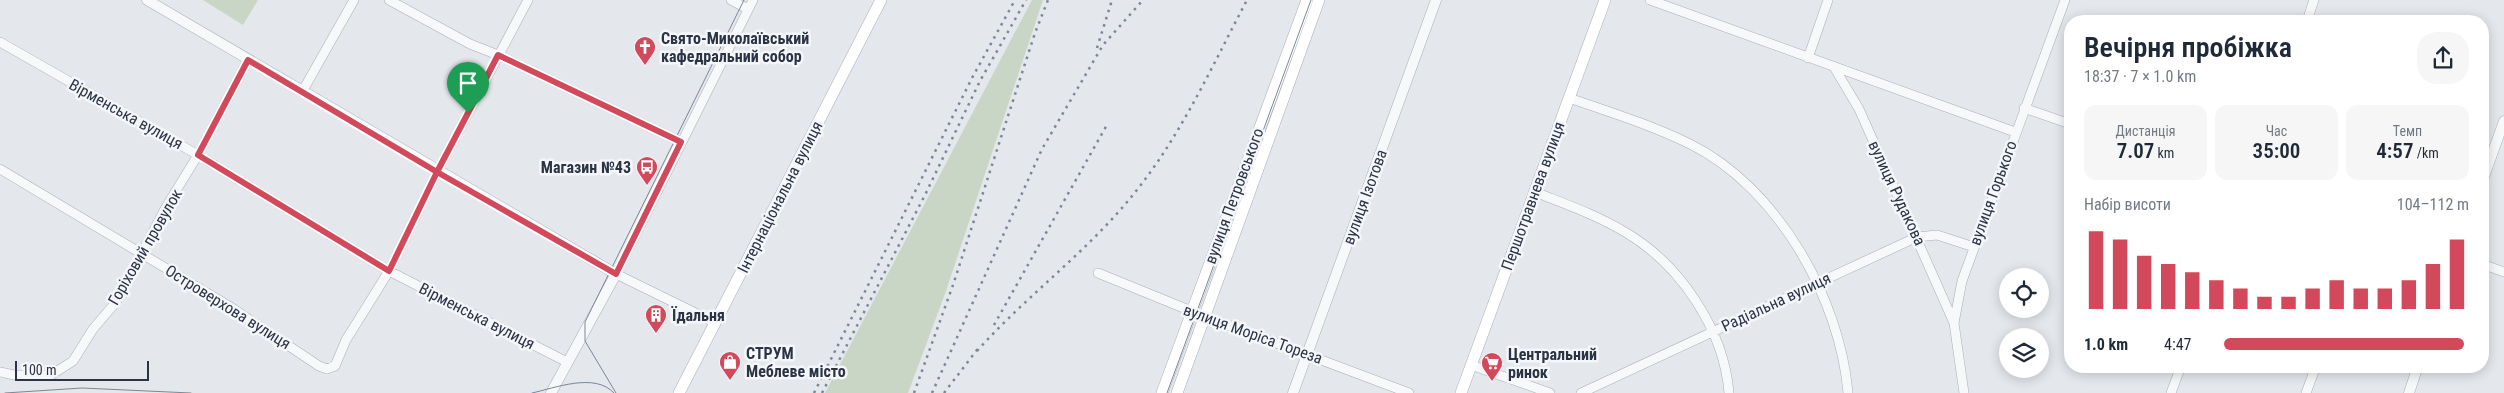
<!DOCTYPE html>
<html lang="uk">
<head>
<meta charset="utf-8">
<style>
  body { margin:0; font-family:"Roboto Condensed",sans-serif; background:#f6f6f7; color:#1f2937; height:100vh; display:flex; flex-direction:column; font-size:19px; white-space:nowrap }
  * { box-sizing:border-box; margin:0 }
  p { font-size:16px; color:#747a83 }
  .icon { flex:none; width:28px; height:28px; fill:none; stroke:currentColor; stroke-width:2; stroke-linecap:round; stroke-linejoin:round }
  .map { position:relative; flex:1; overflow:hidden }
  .drawer { position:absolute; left:2064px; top:15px; width:425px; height:358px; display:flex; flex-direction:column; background:#fff; border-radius:20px; box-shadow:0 2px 12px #0003 }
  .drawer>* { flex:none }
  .fabs { position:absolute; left:1999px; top:268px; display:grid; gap:10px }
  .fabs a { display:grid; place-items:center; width:50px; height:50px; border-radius:50%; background:#fff; box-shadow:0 2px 12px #0003; font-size:25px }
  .scale { position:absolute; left:15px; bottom:12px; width:134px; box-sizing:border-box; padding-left:5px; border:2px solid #2b3445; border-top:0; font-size:14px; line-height:18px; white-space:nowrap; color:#2b3445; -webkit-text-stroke:4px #f4f6f9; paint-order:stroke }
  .pin { position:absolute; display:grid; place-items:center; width:42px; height:42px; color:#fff; margin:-51px -21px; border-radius:50% 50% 50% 0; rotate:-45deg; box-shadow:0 0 5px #0007 }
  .pin .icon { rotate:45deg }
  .round { display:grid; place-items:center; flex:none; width:52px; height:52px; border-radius:20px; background:#f6f6f7 }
  .head { display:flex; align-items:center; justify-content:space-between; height:85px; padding:0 20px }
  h1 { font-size:28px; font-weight:600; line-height:38px }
  .stats { display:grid; grid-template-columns:repeat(3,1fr); gap:8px; height:85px; padding:5px 20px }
  .stats div { display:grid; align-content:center; border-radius:12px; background:#f6f6f7; text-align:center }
  .stats b { font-size:21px; font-weight:600 }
  .stats small { font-size:14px; font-weight:400 }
  .stats p { font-size:14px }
  .chart { height:140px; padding:10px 20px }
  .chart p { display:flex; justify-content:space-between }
  .chart svg { width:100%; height:90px; margin-top:5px; stroke:#d1495b; stroke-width:6 }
  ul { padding:0 20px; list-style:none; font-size:16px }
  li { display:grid; grid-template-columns:80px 60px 1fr; align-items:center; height:38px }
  li i { height:12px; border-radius:6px; background:#d1495b }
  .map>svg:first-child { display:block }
</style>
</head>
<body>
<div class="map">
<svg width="2504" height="393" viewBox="0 0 2504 393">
  <rect width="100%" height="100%" fill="#e4e7ec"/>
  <path fill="#c9d6c5" d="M203,0H258L243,25Z
    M1032,0H1043L946,291L908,393H825Z"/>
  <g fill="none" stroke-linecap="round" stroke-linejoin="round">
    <g stroke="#a9aeb7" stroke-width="10">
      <path id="minor" d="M389,0L470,44L498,55L681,142
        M731,0L748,9
        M1650,0L2015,132
        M2307,21L2314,0
        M0,42L198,155L389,271L567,362
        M1808,58L1828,0
        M1834,67L1859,109L1954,323
        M302,92L354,0
        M1569,98C1610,112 1651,125 1690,144C1777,187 1840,298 1848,393
        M2024,108L2070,124
        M0,169L229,306L319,366L327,369L335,366L346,340L389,271L437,172L528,0
        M1535,192C1565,204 1597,215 1625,232C1680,264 1724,330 1729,393
        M2482,264L2504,272
        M1098,273L1196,313L1409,393
        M714,322L616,274L753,0
        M1471,365L1550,393
        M0,372L14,375H51L73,361L93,329L116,302L166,207L198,155L248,60
        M1581,393L1917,237L1937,235L1974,247
        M1964,393L1954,323L1962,281L2065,0
        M2171,393L2181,366
        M2306,393L2316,366"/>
    </g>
    <g stroke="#a9aeb7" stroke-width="11">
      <path id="tertiary" d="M147,0L616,274L551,393
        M2482,182L2504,121
        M1293,393L1436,0
        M2409,393L2418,366"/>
    </g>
    <g stroke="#a9aeb7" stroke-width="12">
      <path id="secondary" d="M679,393L881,0
        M1162,393L1307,0
        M1177,393L1319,0
        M1461,393L1605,0"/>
    </g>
    <use href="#minor" stroke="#f7f8fa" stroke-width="9"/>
    <use href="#tertiary" stroke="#f7f8fa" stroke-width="10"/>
    <use href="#secondary" stroke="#fff" stroke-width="11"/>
    <path stroke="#7d8696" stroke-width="1" d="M5,393L82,388L191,393
      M532,393C555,388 595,372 614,393
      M616,393L585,341V322L744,0
      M1167,393L1311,0"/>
    <path stroke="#7d8696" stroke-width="2.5" stroke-dasharray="2.5 5" stroke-linecap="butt" d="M1097,48L1112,0
      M994,325L1108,123
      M977,351C1026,296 1086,253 1132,196C1180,138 1212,66 1247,0
      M814,393L972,78L1015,0
      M822,393L925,195L980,81L1026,0
      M914,393L953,285L1035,33L1048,0
      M932,393L1042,149L1103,45L1143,0
      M944,393L980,346"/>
  </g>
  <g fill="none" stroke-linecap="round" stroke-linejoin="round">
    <g stroke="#fff" stroke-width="10">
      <path id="route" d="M468,113L437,172L248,60L198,155L389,271L437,172L616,274L681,142L498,55L468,113"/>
    </g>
    <use href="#route" stroke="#d1495b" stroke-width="6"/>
  </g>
  <defs>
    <g id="church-pin" transform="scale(1.125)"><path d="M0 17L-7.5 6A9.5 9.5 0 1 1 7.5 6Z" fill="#d1495b" stroke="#f4f6f9"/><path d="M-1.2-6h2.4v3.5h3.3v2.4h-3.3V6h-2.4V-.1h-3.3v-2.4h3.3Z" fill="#fff"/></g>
    <g id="bus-pin" transform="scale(1.125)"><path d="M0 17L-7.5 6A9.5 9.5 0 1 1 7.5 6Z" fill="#d1495b" stroke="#f4f6f9"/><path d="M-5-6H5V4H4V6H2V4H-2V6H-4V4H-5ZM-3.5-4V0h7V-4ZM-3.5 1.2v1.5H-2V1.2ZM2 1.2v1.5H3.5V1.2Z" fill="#fff"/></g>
    <g id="building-pin" transform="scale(1.125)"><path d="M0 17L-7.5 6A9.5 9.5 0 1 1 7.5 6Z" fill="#d1495b" stroke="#f4f6f9"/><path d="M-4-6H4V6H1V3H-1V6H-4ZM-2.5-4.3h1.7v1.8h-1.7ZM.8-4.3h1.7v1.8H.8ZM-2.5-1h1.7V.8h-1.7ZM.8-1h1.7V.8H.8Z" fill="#fff"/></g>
    <g id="shop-pin" transform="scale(1.125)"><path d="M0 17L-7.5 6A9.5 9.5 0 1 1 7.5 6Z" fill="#d1495b" stroke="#f4f6f9"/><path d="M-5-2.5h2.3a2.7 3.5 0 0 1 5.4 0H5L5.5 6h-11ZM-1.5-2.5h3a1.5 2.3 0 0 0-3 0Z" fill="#fff"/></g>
    <g id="supermarket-pin" transform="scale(1.125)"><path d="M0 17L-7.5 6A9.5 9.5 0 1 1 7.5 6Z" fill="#d1495b" stroke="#f4f6f9"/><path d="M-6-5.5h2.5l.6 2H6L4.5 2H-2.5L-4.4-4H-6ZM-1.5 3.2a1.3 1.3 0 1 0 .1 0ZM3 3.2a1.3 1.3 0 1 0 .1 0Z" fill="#fff"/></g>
  </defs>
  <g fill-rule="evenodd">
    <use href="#church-pin" x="645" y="47"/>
    <use href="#bus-pin" x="647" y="167"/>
    <use href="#building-pin" x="656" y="315"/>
    <use href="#shop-pin" x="730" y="362"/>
    <use href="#supermarket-pin" x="1492" y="363"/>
  </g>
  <g text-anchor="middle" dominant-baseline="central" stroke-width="5" stroke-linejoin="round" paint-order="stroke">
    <g font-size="16" font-weight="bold" fill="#2b3445" stroke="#f4f6f9" text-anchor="start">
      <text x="661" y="38">Свято-Миколаївський<tspan x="661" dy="18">кафедральний собор</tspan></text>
      <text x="631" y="167" text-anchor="end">Магазин №43</text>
      <text x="672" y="315">Їдальня</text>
      <text x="746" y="353">СТРУМ<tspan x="746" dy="18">Меблеве місто</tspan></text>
      <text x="1508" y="354">Центральний<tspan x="1508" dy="18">ринок</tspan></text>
    </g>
    <g font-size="16" fill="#2b3445" stroke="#f4f6f9">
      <text transform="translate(126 114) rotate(29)">Вірменська вулиця</text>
      <text transform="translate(1897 193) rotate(65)">вулиця Рудакова</text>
      <text transform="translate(1993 193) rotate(-70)">вулиця Горького</text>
      <text transform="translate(1234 196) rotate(-70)">вулиця Петровського</text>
      <text transform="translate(1533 196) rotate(-70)">Першотравнева вулиця</text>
      <text transform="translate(780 197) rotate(-63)">Інтернаціональна вулиця</text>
      <text transform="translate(1365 197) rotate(-70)">вулиця Ізотова</text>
      <text transform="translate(145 247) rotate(-60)">Горіховий провулок</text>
      <text transform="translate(1776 302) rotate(-25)">Радіальна вулиця</text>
      <text transform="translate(228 307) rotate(32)">Островерхова вулиця</text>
      <text transform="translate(477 316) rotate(27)">Вірменська вулиця</text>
      <text transform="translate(1253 334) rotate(20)">вулиця Моріса Тореза</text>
    </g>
  </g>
</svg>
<div class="fabs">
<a><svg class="icon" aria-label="locate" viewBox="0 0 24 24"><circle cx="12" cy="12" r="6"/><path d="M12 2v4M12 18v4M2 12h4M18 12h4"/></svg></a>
<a><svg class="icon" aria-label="layers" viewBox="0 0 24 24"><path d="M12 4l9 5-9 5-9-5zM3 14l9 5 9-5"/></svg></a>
</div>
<div class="scale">100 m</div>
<div class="pin" style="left:468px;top:113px;background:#1e9e55"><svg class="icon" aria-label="arrive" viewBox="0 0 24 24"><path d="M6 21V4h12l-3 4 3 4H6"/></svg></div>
<section class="drawer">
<div class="head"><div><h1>Вечірня пробіжка</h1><p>18:37 · 7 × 1.0 km</p></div><a class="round"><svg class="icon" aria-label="share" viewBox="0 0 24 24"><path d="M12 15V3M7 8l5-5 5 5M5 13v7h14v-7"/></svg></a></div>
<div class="stats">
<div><p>Дистанція</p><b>7.07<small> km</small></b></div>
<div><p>Час</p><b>35:00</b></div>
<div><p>Темп</p><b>4:57<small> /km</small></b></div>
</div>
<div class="chart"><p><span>Набір висоти</span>104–112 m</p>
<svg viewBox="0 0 160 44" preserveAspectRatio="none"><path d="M5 44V6M15 44V10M25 44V18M35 44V22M45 44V26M55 44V30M65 44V34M75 44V38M85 44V38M95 44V34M105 44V30M115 44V34M125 44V34M135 44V30M145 44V22M155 44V10"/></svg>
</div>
<ul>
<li><b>1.0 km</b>4:47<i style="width:98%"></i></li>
</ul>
</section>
</div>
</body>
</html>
